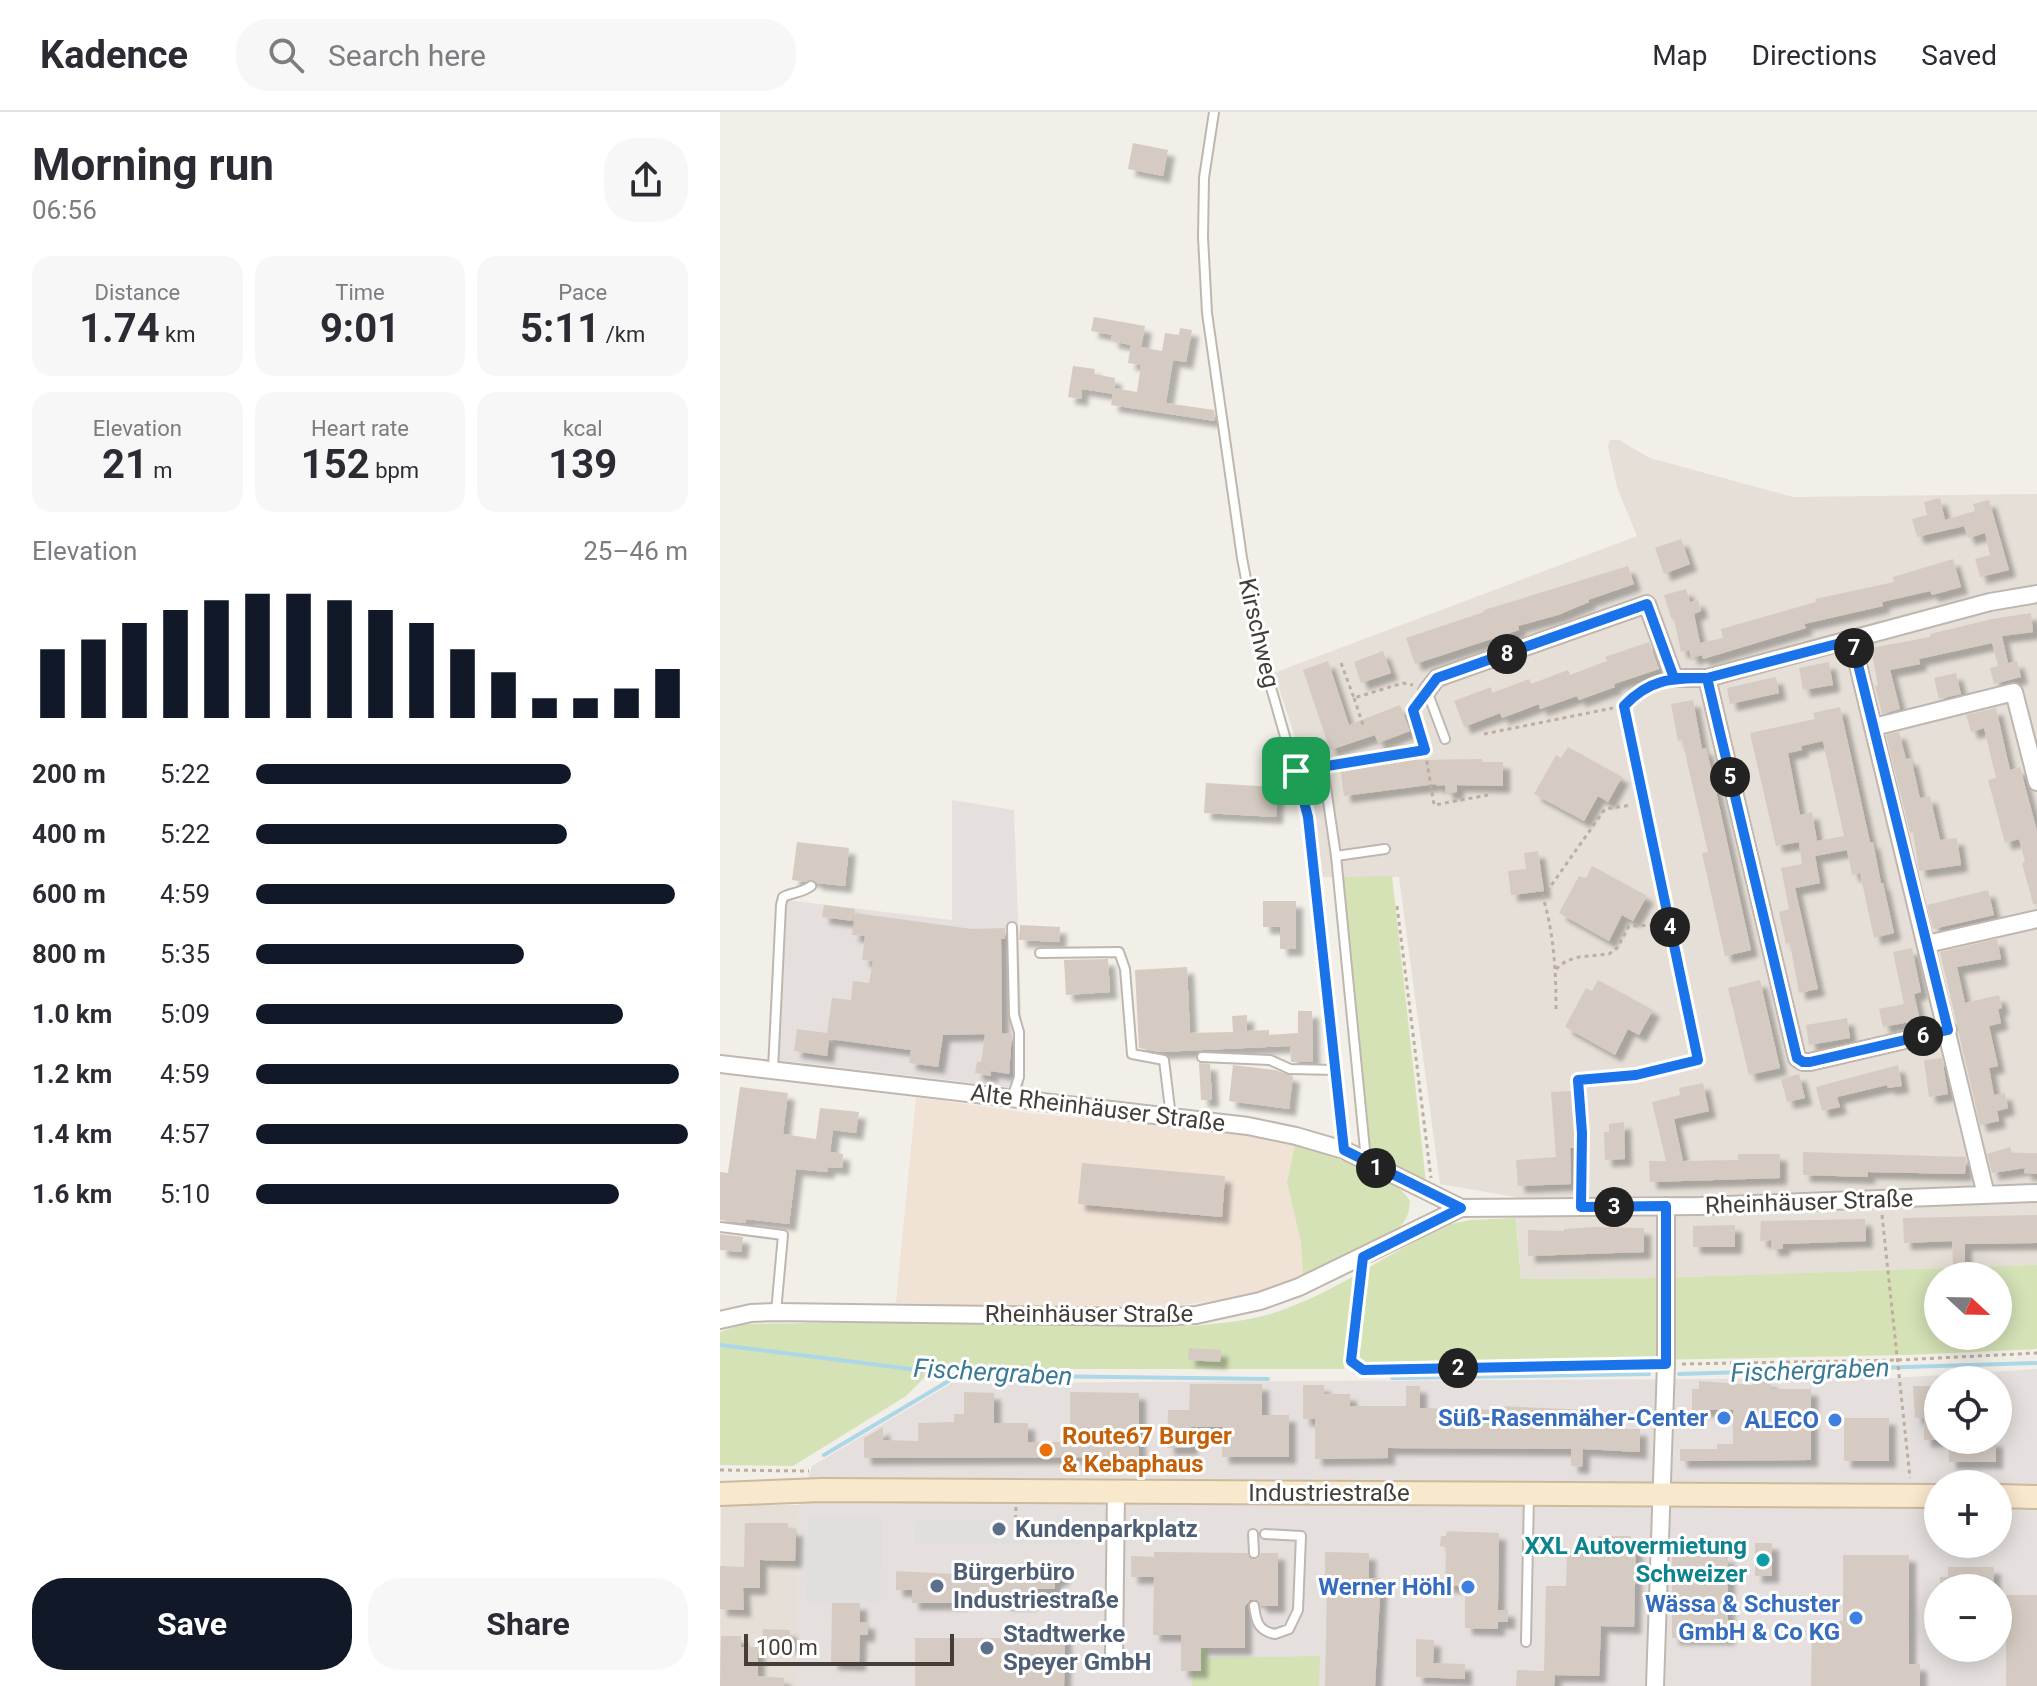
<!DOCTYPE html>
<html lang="en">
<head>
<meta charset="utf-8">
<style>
  body { margin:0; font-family:Roboto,sans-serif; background:#f7f7f7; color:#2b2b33; height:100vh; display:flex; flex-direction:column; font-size:30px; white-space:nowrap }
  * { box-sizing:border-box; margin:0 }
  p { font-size:26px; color:#7c7c81 }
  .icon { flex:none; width:44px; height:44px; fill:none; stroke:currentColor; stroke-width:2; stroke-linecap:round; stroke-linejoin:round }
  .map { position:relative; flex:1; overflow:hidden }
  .details { display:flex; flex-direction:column; background:#fff; width:720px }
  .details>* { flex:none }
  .needle { width:52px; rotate:112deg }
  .fabs { position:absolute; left:1204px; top:1150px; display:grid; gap:16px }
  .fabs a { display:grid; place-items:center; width:88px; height:88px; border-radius:50%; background:#fff; box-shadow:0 4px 20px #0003; font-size:40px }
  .scale { position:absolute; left:24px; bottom:20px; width:210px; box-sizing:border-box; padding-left:8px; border:4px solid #453e38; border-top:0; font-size:22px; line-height:28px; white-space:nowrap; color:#453e38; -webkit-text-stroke:6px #fff; paint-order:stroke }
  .pin { position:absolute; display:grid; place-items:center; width:68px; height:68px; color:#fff; margin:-34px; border-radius:16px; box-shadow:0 4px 12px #0006 }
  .km { position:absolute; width:40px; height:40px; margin:-20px; border-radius:50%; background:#222; color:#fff; font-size:22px; line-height:40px; text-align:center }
  .round { display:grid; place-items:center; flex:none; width:84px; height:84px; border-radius:32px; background:#f7f7f7 }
  .headline { display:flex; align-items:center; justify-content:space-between; height:136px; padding:0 32px }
  h1 { font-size:44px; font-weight:700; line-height:60px }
  .figures { display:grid; grid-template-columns:repeat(3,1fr); gap:12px; height:136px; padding:8px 32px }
  .figures div { display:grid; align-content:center; border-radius:20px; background:#f7f7f7; text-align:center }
  .figures b { font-size:40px; font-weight:700 }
  .figures small { font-size:22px; font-weight:400 }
  .figures p { font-size:22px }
  .chart { height:224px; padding:16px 32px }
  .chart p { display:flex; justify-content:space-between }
  .chart svg { width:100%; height:144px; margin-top:8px; stroke:#111827; stroke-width:6 }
  .cta { display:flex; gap:16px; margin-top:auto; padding:16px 32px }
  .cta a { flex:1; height:92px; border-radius:32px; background:#111827; color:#fff; font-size:32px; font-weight:700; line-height:92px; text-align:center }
  .cta a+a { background:#f7f7f7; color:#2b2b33 }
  ul { padding:0 32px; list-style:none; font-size:26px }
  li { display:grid; grid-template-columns:128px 96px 1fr; align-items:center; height:60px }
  li i { height:20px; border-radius:10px; background:#111827 }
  header { display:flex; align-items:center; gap:48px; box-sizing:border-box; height:112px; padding:0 40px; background:#fff; border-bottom:2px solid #e1e1e2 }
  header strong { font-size:38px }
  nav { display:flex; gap:44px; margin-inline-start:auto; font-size:28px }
  .search { width:560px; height:72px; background:#f7f7f7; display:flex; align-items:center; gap:20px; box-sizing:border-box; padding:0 28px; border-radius:32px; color:#7c7c81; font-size:30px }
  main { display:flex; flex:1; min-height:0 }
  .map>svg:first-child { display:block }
</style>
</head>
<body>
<header>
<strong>Kadence</strong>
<div class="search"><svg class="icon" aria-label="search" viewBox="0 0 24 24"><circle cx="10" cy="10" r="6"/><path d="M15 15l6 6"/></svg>Search here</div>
<nav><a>Map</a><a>Directions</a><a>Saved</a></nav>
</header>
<main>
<section class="details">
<div class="headline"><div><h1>Morning run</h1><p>06:56</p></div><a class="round"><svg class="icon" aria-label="share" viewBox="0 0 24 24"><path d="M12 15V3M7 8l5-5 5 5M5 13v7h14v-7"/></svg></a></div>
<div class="figures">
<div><p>Distance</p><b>1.74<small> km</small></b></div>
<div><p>Time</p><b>9:01</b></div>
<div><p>Pace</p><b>5:11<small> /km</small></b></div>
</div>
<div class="figures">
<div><p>Elevation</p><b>21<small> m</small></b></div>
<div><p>Heart rate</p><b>152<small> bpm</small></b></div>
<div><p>kcal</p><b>139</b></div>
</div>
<div class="chart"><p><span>Elevation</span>25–46 m</p>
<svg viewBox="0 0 160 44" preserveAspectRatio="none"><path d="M5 44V23M15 44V20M25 44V15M35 44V11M45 44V8M55 44V6M65 44V6M75 44V8M85 44V11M95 44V15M105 44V23M115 44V30M125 44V38M135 44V38M145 44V35M155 44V29"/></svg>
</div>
<ul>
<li><b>200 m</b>5:22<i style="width:73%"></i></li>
<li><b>400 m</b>5:22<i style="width:72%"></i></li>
<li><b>600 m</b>4:59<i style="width:97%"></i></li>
<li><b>800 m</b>5:35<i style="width:62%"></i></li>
<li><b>1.0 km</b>5:09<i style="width:85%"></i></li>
<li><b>1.2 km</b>4:59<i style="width:98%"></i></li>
<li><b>1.4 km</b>4:57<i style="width:100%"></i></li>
<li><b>1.6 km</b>5:10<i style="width:84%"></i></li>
</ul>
<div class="cta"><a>Save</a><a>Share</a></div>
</section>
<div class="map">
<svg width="1317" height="1574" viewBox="0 0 1317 1574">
  <defs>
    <filter id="shadow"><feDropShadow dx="7" dy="7" stdDeviation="2" flood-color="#0004"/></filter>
  </defs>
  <rect width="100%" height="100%" fill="#f2eee8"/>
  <path fill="#e5dfd7" d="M890,328H899L930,346L1073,385L1317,382V1153L934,1166L801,1167L795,1085L720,1072L679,765H600L587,661L554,561L917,424L897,375L888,335Z
    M1,1393H79L76,1574H0Z"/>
  <path fill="#f1e2d6" d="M196,985L308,1001L547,1023L575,1033L567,1070L581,1131L583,1163L558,1176L538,1183L460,1193L288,1195L176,1191Z"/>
  <path fill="#e5e0dd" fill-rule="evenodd" d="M232,688L294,698L304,977L58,948L66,788L232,808Z
    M1317,1257V1574H76L79,1393L92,1354L232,1271L1174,1266ZM1218,1268H1278V1328H1218ZM1218,1372H1278V1432H1218ZM1218,1476H1278V1536H1218Z"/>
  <path fill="#d4e2b6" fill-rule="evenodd" d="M672,764L706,1071L651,1048L623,765Z
    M575,1033C602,1041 678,1064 690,1089C689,1095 689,1102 685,1108C670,1133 610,1151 583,1163L581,1131L567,1070Z
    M796,1106L801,1167L934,1166L1317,1153V1237L1186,1243L662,1253L624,1250V1257H213L186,1284L73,1354L0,1353V1220L23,1212L206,1209L472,1214C502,1211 533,1209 562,1198C622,1177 673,1137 731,1112L750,1108ZM1218,1164H1278V1224H1218Z
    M481,1442H489L488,1546L600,1544L599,1574H472Z"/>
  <path fill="#e1dfdd" d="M88,1406H162L161,1491L86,1490Z
    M195,1407L364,1409V1432L194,1431Z"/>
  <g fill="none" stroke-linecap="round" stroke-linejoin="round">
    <path stroke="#acd7e8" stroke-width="4" d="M0,1233L238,1263L548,1267
      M959,1262L1317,1251
      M672,1266L929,1262
      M104,1343L237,1264"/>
  </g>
  <path fill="#d5cbc2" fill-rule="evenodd" filter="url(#shadow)" d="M413,31L448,38L443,64L408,57Z
    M374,205L425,214L421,235L442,239L445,221L459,223L460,216L472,218L466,250L453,248L446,291L494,298L495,309L391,293L393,282L362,277L361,287L348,285L353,254L375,257L374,262L395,266L394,279V276L417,280L421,253L408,251L411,233L391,229L392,223L371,219Z
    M1220,386L1225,408L1255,399L1253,392L1269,388L1289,458L1260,465L1255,447L1270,443L1265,421L1248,426L1244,414L1197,425L1192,407L1207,403L1204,390Z
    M961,427L970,452L944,462L935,436Z
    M1233,447L1241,475L1212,483L1210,479L1162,490L1163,494L1084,512L1086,516L983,547L982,543L971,546L969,538L961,540L954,507L952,508L944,483L966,477L970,490L978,488L981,499L974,502L980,531L1003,526L1001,517L1096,490L1095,487L1174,470L1173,465Z
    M908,454L914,472L868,488L869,490L838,503L798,514L799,518L695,552L686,526L764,500V498Z
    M1311,501L1313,520L1282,524L1288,551L1297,549L1301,565L1274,572L1270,556L1278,554L1272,531L1199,547L1200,552L1170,558L1180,597L1162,602L1155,574L1158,573L1151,536L1210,525V522L1272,507Z
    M929,530L939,557L894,572L895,575L859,588L857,584L820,597L819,592L782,606L780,601L744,615L734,589L771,575L772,581L809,567L811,572L848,558L850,563L887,549L885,545Z
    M663,539L671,561L641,571L634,550Z
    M608,549L629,613L680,593L690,619L658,631L655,623L610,638L583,558Z
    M1109,550L1113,573L1083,578L1079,556Z
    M1236,561L1241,582L1219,587L1214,566Z
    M1056,565L1059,581L1010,592L1007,576Z
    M973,588L982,637L986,636L990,652L1031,838L1005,844L982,741L988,740L962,628L958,629L951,592Z
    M1120,595L1150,730H1153L1161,771H1163L1174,821L1154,826L1140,761L1132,763L1127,738L1095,744L1100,771L1075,776L1098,877L1079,881L1070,831L1066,832L1059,800L1069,797L1061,756L1082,752L1079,730L1056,734L1030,621L1095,607L1093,601ZM1103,629L1124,724L1097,729L1092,700L1080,703L1068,641L1082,638L1081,634Z
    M1276,596L1290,658L1300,655L1317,719V792H1313L1302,751L1305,750L1299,727L1285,731L1268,668L1276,666L1264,616L1251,620L1246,603Z
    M1179,620L1186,647L1191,646L1200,686L1210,684L1220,728L1237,726L1241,753L1199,759L1193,720L1190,721L1166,623Z
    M848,635L902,665L888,690L878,684L864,709L814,682L836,643L841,646Z
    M697,644L698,648L762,647V650H783V674L737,673V680L726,681L725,673L716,674V672L624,684L620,654Z
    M486,671L557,675L556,705L484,701Z
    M77,730L129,736L125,774L97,771L91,767L85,770L72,768Z
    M818,739L824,779L791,783L788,759L806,757L804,741Z
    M872,754L927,784L913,809L902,803L889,829L839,801L859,764L866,766Z
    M1268,778L1274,803L1213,817L1207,793Z
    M543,789H576V837H560V815H543Z
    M104,793L135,797L133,809L102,805Z
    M135,801L252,817L285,816V827H281L282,921L292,922L289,962L271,959V964L255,961L257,950H261L265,922L223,923L218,955L189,951L191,938L109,927L107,944L74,939L77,917L107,921L112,886L131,888L133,869L149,871L153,849L142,848L145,824L132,823Z
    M300,813L340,815L339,830L299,828Z
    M1277,827L1281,847L1237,855L1245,891L1279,883L1282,896L1278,897L1281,911L1269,914L1278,954L1269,956L1274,983L1285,981L1288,996L1277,999L1279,1009L1260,1013L1220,840Z
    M1192,836L1201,880L1194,882L1200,908L1163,915L1159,897L1184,892L1173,840Z
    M388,847L390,880L346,883L344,848Z
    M467,855L470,921L513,920L512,904L527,903V919L549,918V923L578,921V899H592L593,950H571L570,934L440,940L419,936L415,858Z
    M878,868L933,898L919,923L908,917L895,943L845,915L866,876L872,879Z
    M1040,868L1060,956L1029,963L1008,876Z
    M1127,906L1130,926L1089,933L1086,913Z
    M1222,946L1228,982L1209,985L1204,948Z
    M479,951L490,952L492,988H481Z
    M513,953L555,958L573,964L569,997L509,989Z
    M1178,953L1182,974L1168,976L1167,973L1117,985L1120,995L1102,999L1096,975Z
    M1079,962L1085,986L1067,990L1061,967Z
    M983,971L989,999L954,1007L963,1049L1018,1048V1042H1060V1066L930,1070L929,1049H946L932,990L960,983L959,976Z
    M20,975L68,981L63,1022L96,1027L100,996L139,1000L136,1021L113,1018L110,1040L123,1042L122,1056L108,1055L107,1060L76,1057L69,1112L26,1107L25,1111L0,1108V1060L8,1061Z
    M852,979L855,1021V1036H850L851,1072L798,1074L796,1048L836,1045L831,980Z
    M904,1010L905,1047L885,1048L884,1020H889V1012Z
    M1290,1035L1292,1041H1317V1062L1304,1061L1305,1056L1272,1061L1267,1042Z
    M1083,1040L1246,1045L1245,1062L1148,1060V1065L1083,1063Z
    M362,1051L505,1064L502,1105L358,1092Z
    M1317,1103V1131L1245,1132V1155H1233L1232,1129L1184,1131L1183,1106Z
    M1145,1107L1146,1129L1063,1132V1137H1051V1128L1040,1129L1041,1109Z
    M1015,1113V1135H973V1114Z
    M875,1115L924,1116V1140L808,1144V1118L844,1119V1117Z
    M0,1122L23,1125L21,1140L0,1138Z
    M469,1236L501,1238L500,1250L468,1248Z
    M979,1269L1033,1273L1032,1269H1051V1277H1091V1348L960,1349V1337H997V1332H1013V1298H972V1277H979Z
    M470,1272H542V1303H569V1345H502V1315H471V1336H447L448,1298H469Z
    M583,1273H604V1282H630V1294H686V1274H700V1296L781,1298V1294L890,1299L889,1317H920V1340L863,1337L862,1355L851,1354V1337L668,1336V1346L595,1347V1307H583Z
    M1193,1274H1217L1218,1328H1204V1306H1195Z
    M244,1280L274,1281V1311H308V1330H350V1280L419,1281V1345L144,1346V1326L163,1315V1328L198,1329V1311L234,1310V1302H244Z
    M1124,1306H1169V1349H1124Z
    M1229,1328H1276V1350H1229Z
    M25,1411H68V1417H76L75,1449L40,1448V1476H23L24,1498L0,1497V1454L24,1455Z
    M727,1419L779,1421L778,1491V1498H788V1510H778V1517L745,1516V1474H725L726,1435L720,1434L721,1424H726Z
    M878,1424H910L916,1432L914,1515L881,1514L879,1564L835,1563L834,1574H796L797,1558L824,1559L826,1474H846L847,1439L877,1440Z
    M1035,1431H1052V1464H1035Z
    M434,1440L527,1441L534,1448L538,1446L541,1441H558V1494H541L537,1488H530L525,1494V1536H481V1559H461V1523H433L434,1465H411V1444L434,1445Z
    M605,1440L649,1441V1466H661L655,1574H605L607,1468H605Z
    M1123,1443H1189V1552H1200V1574H1091L1092,1509H1123Z
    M952,1444H1008V1526H952Z
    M234,1454H342V1467H335V1477H310V1491H282V1482H241V1491H192V1478H176V1459L235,1462Z
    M1228,1455H1274L1273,1476H1220V1465H1228Z
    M1286,1483H1317V1574H1286Z
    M112,1491H140V1510H148V1523H140L139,1552L111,1551Z
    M43,1517L70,1518V1534L42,1533Z
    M315,1522H345L344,1574H195V1526H315Z
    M1,1524H21V1535H38V1564L64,1566V1574H0Z
    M696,1527L714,1528L713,1551L745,1552V1567L696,1565Z"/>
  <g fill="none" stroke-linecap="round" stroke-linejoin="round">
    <g stroke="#bfb7af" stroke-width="12">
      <path id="lane" d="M494,0L484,66L483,125L487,201L522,446L538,530L588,705L624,1037
        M707,579L725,627
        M603,655L616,744L646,1048
        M616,744L665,737
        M320,841L399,840L405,857L412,942L444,948L451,1005
        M482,945L550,948L570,957L615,958
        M53,958L61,793L63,785C73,780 82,781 91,774
        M292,986L299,965V920L294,903L292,815
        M861,1094L862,1021L858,968L916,963L978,948L904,594L919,578L954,566
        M0,1115L63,1123L56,1200
        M533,1422L534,1441
        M534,1494C536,1509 538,1519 555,1522L569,1517L578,1498L581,1424L545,1422
        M806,1530L809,1383"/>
    </g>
    <g stroke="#bfb7af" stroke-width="20">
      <path id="street" d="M1132,528L1266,1083
        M987,566L1077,946L1083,950H1090L1228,918
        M707,579L717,566L927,492L954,566H987L1270,490L1317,482
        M1154,615L1294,580L1317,670
        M1207,832L1317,807
        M0,952L528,1014L576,1024L624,1038L741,1096
        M0,1208L31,1201L56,1200L433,1205L476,1203L540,1189L579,1175L741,1096L979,1094L1317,1081
        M394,1544L396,1380
        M935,1574L946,1252V1094"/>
    </g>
    <g stroke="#ccba9d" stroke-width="26">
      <path id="secondary" d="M0,1382L102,1378L1218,1384
        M1278,1384L1317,1385"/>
    </g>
    <path stroke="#bdae9f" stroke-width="3" stroke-dasharray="4 4" stroke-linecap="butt" d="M621,551L634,586L683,571L693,573
      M634,586L644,616
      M700,589L693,598L705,638L714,693L768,683
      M764,622L893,596
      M614,653L705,638
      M677,794L711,1066
      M836,857L846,849L859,845L889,842L897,836L909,814L941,813
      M836,897C836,858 834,823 823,785L885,697L912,693
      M1162,1103L1190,1366
      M641,1161L631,1249L643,1258L930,1253
      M962,1252L1179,1248L1317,1241
      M0,1358L89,1359
      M1229,1369H1269
      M296,1395L295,1414L300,1415
      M369,1490H381"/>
    <use href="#lane" stroke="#fff" stroke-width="8"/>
    <use href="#street" stroke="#fff" stroke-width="16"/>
    <use href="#secondary" stroke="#f8e8cc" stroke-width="22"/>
  </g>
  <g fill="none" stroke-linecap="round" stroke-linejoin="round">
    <g stroke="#fff" stroke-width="16">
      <path id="route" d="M576,659L588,705L624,1038L741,1096L643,1145L631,1249L643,1258L946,1252V1094L861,1095L862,1021L858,968L916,963L978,948L904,594C929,567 952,566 987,566L1077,946L1083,950H1090L1228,918L1132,528L987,566H954L927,492L717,566L693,598L705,638L576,659"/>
    </g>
    <use href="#route" stroke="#1a73e8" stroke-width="10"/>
  </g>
  <g fill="#3f7fe0" stroke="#fff" stroke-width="3">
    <circle cx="1004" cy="1306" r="8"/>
    <circle cx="1115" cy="1308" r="8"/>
    <circle cx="748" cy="1475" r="8"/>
    <circle cx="1136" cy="1506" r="8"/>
  </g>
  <circle fill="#e8710a" stroke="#fff" stroke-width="3" cx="326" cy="1338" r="8"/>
  <g fill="#5c6f8a" stroke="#fff" stroke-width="3">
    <circle cx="279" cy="1417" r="8"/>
    <circle cx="217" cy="1474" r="8"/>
    <circle cx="267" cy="1536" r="8"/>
  </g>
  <circle fill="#0f9aa8" stroke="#fff" stroke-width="3" cx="1043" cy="1448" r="8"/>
  <g text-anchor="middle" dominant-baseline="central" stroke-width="6" stroke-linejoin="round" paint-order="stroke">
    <g font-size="24" fill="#453e38" stroke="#fff">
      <text transform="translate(539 521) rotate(77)">Kirschweg</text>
      <text transform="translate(378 996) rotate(7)">Alte Rheinhäuser Straße</text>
      <text transform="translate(1089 1090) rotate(-2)">Rheinhäuser Straße</text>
      <text x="369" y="1202">Rheinhäuser Straße</text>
      <text x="609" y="1381">Industriestraße</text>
    </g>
    <g font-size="24" font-weight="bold" fill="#366cbe" stroke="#fff" text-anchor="end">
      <text x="988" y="1306">Süß-Rasenmäher-Center</text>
      <text x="1099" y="1308">ALECO</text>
      <text x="732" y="1475">Werner Höhl</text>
      <text x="1120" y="1492">Wässa &amp; Schuster<tspan x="1120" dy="28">GmbH &amp; Co KG</tspan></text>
    </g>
    <g font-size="24" font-weight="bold" fill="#c56008" stroke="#fff" text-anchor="start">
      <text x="342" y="1324">Route67 Burger<tspan x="342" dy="28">&amp; Kebaphaus</tspan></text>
    </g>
    <g font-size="24" font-weight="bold" fill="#4e5e75" stroke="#fff" text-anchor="start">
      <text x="295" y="1417">Kundenparkplatz</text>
      <text x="233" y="1460">Bürgerbüro<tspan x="233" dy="28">Industriestraße</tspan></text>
      <text x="283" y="1522">Stadtwerke<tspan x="283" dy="28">Speyer GmbH</tspan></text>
    </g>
    <g font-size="24" font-weight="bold" fill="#0d838f" stroke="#fff" text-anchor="end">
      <text x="1027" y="1434">XXL Autovermietung<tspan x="1027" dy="28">Schweizer</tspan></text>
    </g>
    <g font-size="26" font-style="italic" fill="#3a7a95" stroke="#fff">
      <text transform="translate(1090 1258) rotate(-2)">Fischergraben</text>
      <text transform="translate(273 1260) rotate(3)">Fischergraben</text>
    </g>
  </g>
</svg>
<div class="fabs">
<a><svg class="needle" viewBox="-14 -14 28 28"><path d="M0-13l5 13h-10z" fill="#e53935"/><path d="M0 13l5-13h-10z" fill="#7c7c81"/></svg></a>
<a><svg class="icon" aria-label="locate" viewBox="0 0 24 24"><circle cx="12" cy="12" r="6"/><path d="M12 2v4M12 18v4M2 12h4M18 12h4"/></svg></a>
<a>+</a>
<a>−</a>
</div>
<div class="scale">100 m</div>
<div class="pin" style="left:576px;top:659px;background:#1e9e55"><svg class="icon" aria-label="arrive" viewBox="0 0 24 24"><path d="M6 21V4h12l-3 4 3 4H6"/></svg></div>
<b class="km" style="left:656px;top:1056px">1</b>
<b class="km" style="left:738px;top:1256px">2</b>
<b class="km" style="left:894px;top:1095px">3</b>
<b class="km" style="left:950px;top:815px">4</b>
<b class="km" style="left:1010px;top:665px">5</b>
<b class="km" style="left:1203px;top:924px">6</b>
<b class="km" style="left:1134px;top:536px">7</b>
<b class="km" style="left:787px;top:542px">8</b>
</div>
</main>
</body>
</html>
